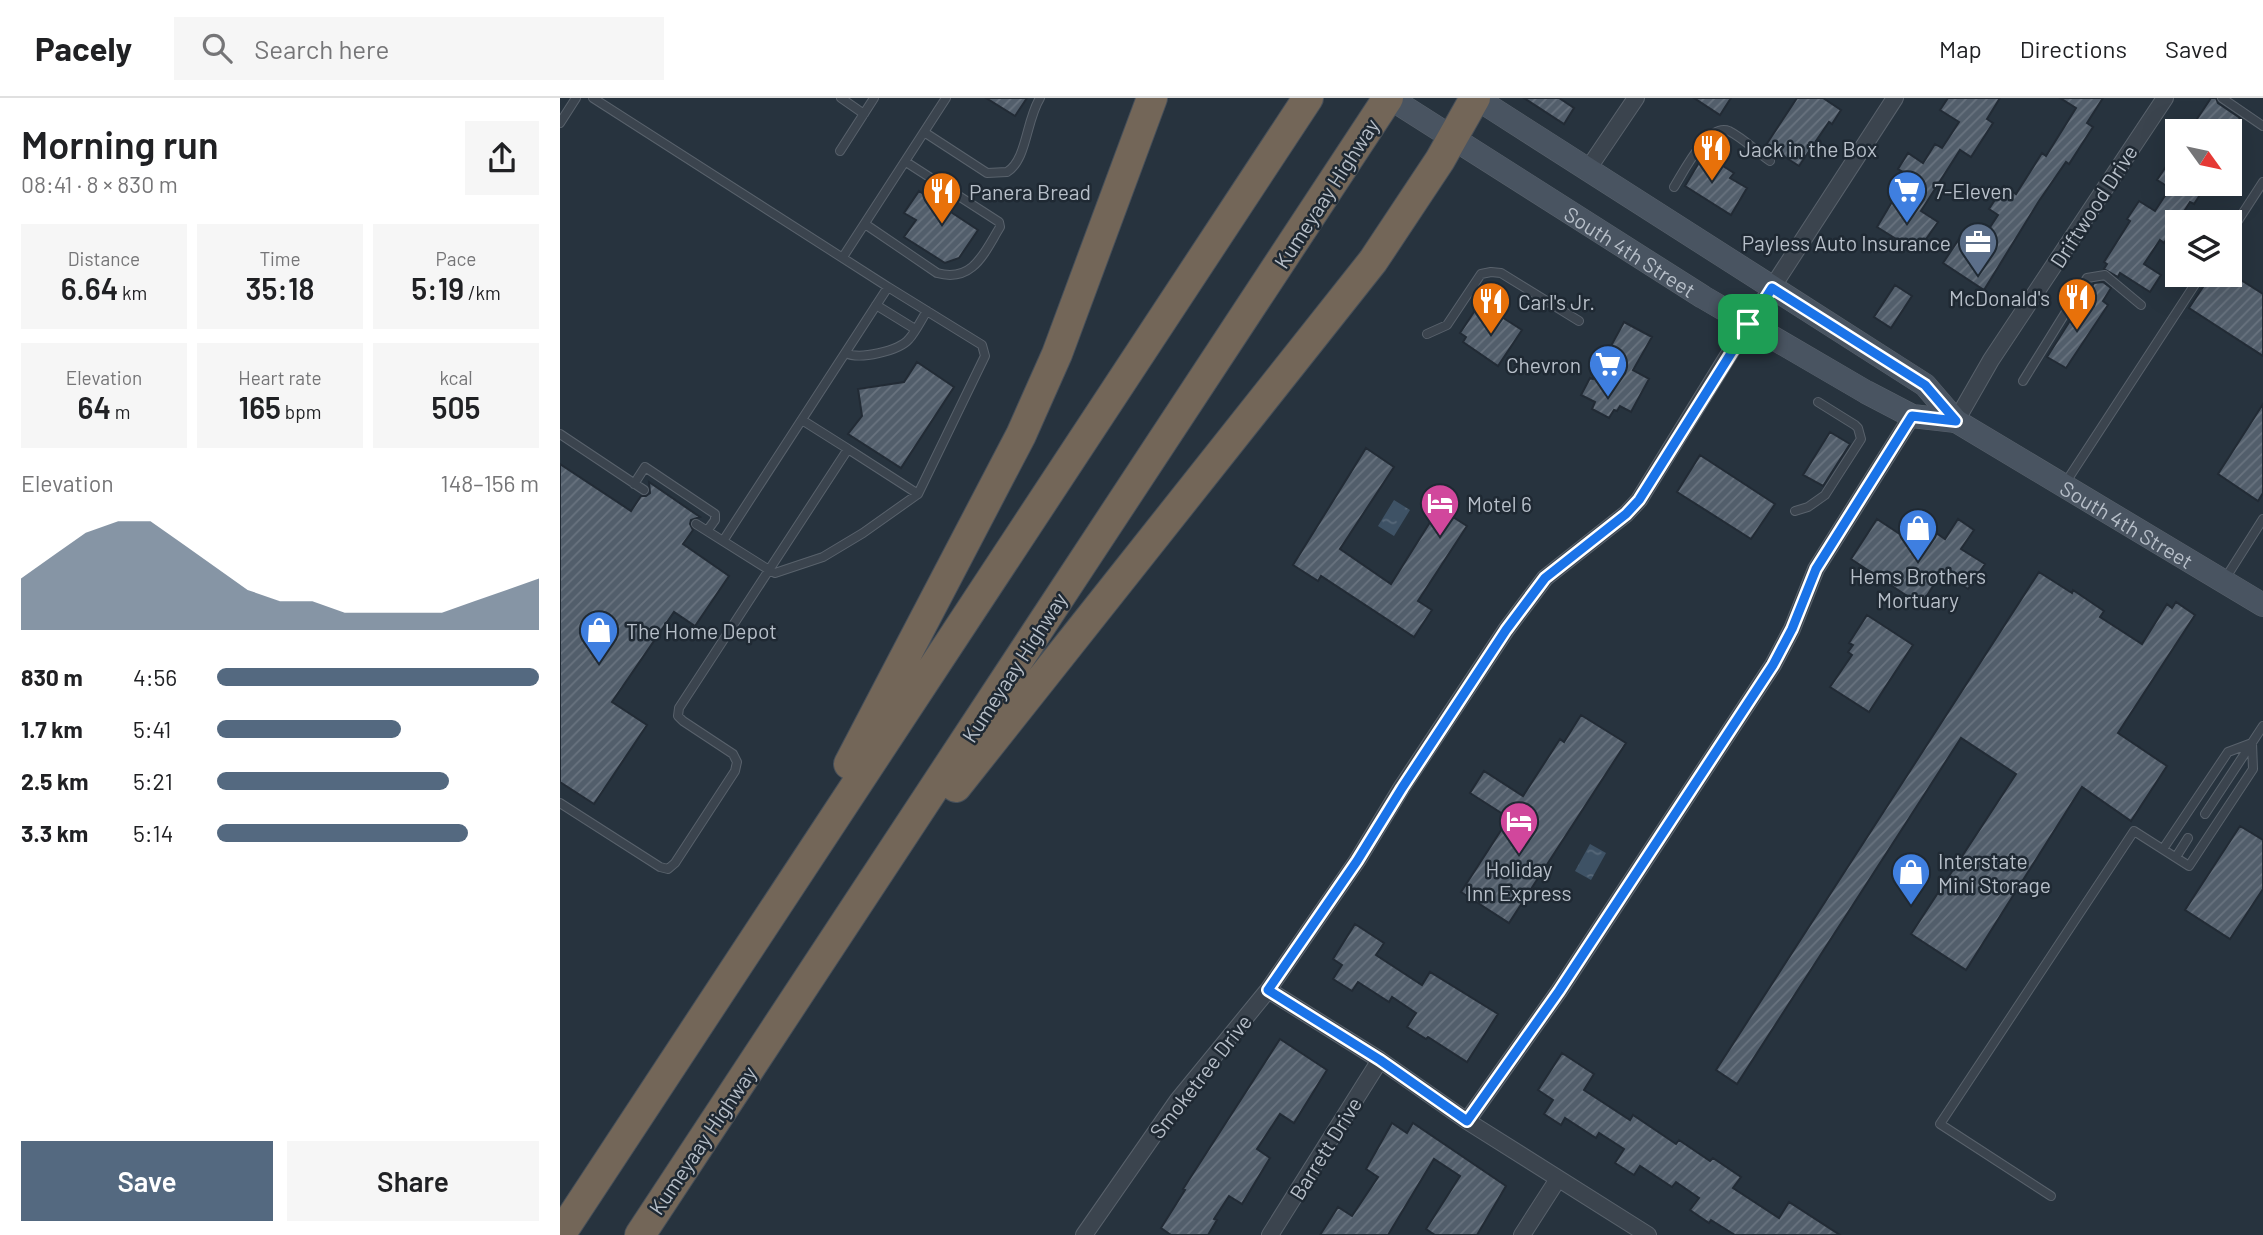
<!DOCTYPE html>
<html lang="en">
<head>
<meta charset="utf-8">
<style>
  body { margin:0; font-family:Barlow,sans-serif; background:#f6f6f6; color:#202124; height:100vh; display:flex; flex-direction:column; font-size:26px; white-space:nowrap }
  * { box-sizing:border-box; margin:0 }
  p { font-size:23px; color:#757577 }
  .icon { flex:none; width:38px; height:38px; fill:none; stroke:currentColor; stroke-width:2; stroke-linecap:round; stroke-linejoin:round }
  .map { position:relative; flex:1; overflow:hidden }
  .side { display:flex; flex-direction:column; background:#fff; width:560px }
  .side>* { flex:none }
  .needle { width:46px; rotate:123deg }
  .fabs { position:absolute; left:1605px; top:21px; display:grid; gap:14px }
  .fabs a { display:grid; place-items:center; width:77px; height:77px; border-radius:0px; background:#fff; box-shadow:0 7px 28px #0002; font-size:35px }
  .pin { position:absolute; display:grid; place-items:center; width:60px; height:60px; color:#fff; margin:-30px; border-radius:14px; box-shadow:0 4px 10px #0006 }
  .round { display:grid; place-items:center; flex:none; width:74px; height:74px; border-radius:0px; background:#f6f6f6 }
  .headline { display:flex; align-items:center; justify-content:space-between; height:119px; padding:0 21px }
  h1 { font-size:38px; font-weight:600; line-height:52px }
  .metrics { display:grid; grid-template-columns:repeat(3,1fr); gap:10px; height:119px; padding:7px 21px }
  .metrics div { display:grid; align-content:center; border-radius:0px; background:#f6f6f6; text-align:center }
  .metrics b { font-size:30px; font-weight:600 }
  .metrics small { font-size:19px; font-weight:400 }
  .metrics p { font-size:19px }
  .chart { height:196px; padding:14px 21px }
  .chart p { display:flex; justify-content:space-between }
  .chart svg { width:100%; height:126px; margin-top:7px; fill:#546980; opacity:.7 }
  .action { display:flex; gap:14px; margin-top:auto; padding:14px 21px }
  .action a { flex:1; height:80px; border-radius:0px; background:#546980; color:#fff; font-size:28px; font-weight:600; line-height:80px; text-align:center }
  .action a+a { background:#f6f6f6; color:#202124 }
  ul { padding:0 21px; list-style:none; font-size:23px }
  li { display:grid; grid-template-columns:112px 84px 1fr; align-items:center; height:52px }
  li i { height:18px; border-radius:9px; background:#546980 }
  header { display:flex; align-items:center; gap:42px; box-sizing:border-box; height:98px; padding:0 35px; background:#fff; border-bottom:2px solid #e0e0e0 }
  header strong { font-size:33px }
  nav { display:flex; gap:38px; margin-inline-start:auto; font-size:24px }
  .search { width:490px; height:63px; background:#f6f6f6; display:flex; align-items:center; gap:18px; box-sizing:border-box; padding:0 24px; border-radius:0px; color:#757577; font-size:26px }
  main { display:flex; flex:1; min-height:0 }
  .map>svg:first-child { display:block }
</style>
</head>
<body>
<header>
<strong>Pacely</strong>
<div class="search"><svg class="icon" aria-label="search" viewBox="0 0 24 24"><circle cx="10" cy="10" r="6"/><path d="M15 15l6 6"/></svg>Search here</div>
<nav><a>Map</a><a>Directions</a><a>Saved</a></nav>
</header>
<main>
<section class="side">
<div class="headline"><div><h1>Morning run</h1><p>08:41 · 8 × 830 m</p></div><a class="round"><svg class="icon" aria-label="share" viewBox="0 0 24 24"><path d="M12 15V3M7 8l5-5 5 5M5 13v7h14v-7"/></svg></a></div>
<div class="metrics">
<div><p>Distance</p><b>6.64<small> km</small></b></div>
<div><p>Time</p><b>35:18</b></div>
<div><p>Pace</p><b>5:19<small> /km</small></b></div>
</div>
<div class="metrics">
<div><p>Elevation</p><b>64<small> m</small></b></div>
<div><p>Heart rate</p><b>165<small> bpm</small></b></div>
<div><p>kcal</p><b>505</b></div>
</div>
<div class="chart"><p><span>Elevation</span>148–156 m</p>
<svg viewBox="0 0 160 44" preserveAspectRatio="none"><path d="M0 44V26L10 18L20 10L30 6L40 6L50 14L60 22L70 30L80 34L90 34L100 38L110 38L120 38L130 38L140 34L150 30L160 26V44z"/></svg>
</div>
<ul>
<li><b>830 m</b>4:56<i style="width:100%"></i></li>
<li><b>1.7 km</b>5:41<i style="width:57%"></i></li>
<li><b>2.5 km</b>5:21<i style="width:72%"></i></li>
<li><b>3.3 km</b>5:14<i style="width:78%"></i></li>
</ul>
<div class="action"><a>Save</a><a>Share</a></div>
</section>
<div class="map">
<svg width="1703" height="1137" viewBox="0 0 1703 1137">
  <defs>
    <pattern id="water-ripples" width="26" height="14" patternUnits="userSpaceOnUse" patternTransform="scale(1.75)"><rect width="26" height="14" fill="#3e5265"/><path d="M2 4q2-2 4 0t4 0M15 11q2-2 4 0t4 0" fill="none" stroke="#58697a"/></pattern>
    <pattern id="building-hatch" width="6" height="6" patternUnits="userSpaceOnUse" patternTransform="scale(1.75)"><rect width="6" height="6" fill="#525e6b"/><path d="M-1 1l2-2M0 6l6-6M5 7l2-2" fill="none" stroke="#69737f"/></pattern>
  </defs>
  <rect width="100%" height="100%" fill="#27333e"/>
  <path fill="url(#water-ripples)" d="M834,402L850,412L834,438L818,428Z
    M1030,746L1046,755L1031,782L1015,773Z"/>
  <path fill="url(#building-hatch)" stroke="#222b35" stroke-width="2" d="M426,0H467L455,18Z
    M964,0H999L1014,10L1004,26Z
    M1134,0H1171L1160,17Z
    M1237,0H1263L1281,12L1272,26L1269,24L1239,68L1206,47Z
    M1388,0H1440L1427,21L1433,25L1411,59L1400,52L1361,113L1378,124L1357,154L1317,129L1348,77L1338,71L1348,55L1363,65L1375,46L1382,50L1399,24L1380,12Z
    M1500,0H1543L1527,25L1533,29L1509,66L1506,64L1479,103L1424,192L1383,165L1401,138L1417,149L1438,117L1429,111L1444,88L1456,96L1482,55L1486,58L1516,10Z
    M1651,0H1656L1658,5L1680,20L1671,33H1629Z
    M1617,52V86H1647L1634,106L1630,104L1604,145L1600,142L1584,166L1601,177L1590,194L1560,175L1558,179L1544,171L1547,166L1544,164L1570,123L1567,121L1579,103L1595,113L1610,90L1597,82Z
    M1144,56L1174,75L1170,80L1187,90L1171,117L1125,88Z
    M359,93L418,132L399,160L385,165L344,139L356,122L344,115Z
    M1651,177H1673L1703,196V258L1629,210Z
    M1543,184L1551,190L1543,203L1548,207L1506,270L1487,259L1534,185Z
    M1335,187L1352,198L1331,230L1314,219Z
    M920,205L962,232L938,268L903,244L906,239L900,235Z
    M1064,224L1092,239L1073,272L1089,281L1071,314L1060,308L1057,313L1054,312L1049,320L1032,311L1035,304L1021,297L1030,280L1033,281Z
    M357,264L394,289L341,370L288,336L302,318L298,291L344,284Z
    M1703,306V395L1698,403L1658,376Z
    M1270,334L1290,346L1263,388L1243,377Z
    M806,350L834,369L780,451L831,486L879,410L907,428L858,503L872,512L854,539L761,478L758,483L733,467Z
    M1140,357L1215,406L1191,441L1117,394Z
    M0,366L71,413L81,398H86L90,395L89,384L140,419L131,422L130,426L133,432L123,446L169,478L135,528L114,514L52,604L87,627L34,706L0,684Z
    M1317,421L1355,446L1366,428L1385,441L1398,421L1414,432L1401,451L1425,466L1408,491L1382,474L1361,507L1291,461Z
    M1479,474L1512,495L1513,492L1544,513L1540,519L1582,546L1607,506L1612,510L1616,504L1635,517L1558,635L1607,668L1571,723L1522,689L1406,872L1351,836L1456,676L1401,640L1177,986L1156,972Z
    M1307,517L1353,547L1309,614L1270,589L1292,557L1288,554L1293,547L1289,545Z
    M1021,617L1066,645L949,825L901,794L949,720L910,695L924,673L963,698L1000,641L1004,644Z
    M1680,728L1703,742V791L1670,841L1625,812Z
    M795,826L824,845L816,857L862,887L870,874L938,916L907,964L868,939L866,941L847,929L856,915L832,899L829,904L798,884L792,893L773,881L782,867L773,861Z
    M720,941L767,972L734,1025L720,1016L697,1051L710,1060L682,1106L669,1098L654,1121L657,1122L648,1137H611L601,1130L625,1092L623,1091Z
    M1002,955L1034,976L1024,992L1070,1022L1073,1017L1116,1046L1119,1042L1150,1063L1153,1060L1181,1079L1173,1090L1219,1120L1229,1104L1280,1137H1175L1151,1122L1149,1125L1130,1112L1139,1100L1116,1084L1112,1089L1080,1068L1074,1077L1055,1065L1064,1051L1039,1035L1036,1040L1005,1020L1001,1027L984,1016L993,1002L978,992Z
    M832,1025L847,1035L853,1025L946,1088L917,1137H875L866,1131L900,1078L874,1061L828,1137H760L778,1109L792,1118L818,1079L806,1071Z"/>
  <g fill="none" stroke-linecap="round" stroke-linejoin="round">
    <g stroke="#59626c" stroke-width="10">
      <path id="service" d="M33,0L328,189L163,443
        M281,0L304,16
        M1662,0L1703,28
        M0,25L16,0
        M364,34L427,75L447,74C467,62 466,22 480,0
        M280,53L314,0
        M1114,89C1123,75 1148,24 1169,33C1183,40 1197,54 1210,63
        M305,126L377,175C413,185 424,155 440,129L439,124L346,64
        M1670,135L1703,84
        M283,159L386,0
        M316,207L355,231
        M867,236L887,227L921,176L931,174L941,175L1019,223
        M286,255C299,262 339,253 349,241C356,233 361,222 367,213
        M1463,283L1527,180L1545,177L1581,207
        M242,322L288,351L209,472L215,475L263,459L303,435L358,396L425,258L422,247L328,189
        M0,336L84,392
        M288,351L358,396
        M74,386L85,369L155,416V422L147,433
        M1504,387L1641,177
        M1235,413L1248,409L1265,397L1301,341L1298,330L1295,327L1258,304
        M1665,481L1703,421
        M0,705L100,769L108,771L115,765L175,673L177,664L173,656L123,623L118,618L119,610L209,472L136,426
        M1645,716L1703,628
        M1603,751L1668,654L1692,645
        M1616,759L1628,740
        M1491,1098L1380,1026L1574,733L1629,768L1693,671L1692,645"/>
    </g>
    <g stroke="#59626c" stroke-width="18">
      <path id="minor" d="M1028,71L1076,0
        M1396,323L1431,262L1605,0
        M708,892L820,962L907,1023L1088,1137
        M907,1023L999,893L1213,567L1232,531L1256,471L1352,318
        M524,1137L618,1002L708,892L797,763L842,689L946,532L985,480L1066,416L1079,402L1171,253L1335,0
        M710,1137L820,962
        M962,1137L998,1081"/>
    </g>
    <g stroke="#59626c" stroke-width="24">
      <g id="secondary">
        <path id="s1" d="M830,0L1143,199L1306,294L1352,318L1396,323"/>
        <path id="s2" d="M916,0L1365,287L1396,323L1703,507"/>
      </g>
    </g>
    <g stroke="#464f59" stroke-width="32">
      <path id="motorway" d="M289,666L461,337L497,256L592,0
        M396,689L813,163L880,62L915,0
        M0,1137L748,0
        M80,1137L828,0"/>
    </g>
    <use href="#service" stroke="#3b444e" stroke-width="8"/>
    <use href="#minor" stroke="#3b444e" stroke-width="16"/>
    <use href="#secondary" stroke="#495461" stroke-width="23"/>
    <use href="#motorway" stroke="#736658" stroke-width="30"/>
  </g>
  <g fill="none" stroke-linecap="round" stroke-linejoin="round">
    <g stroke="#fff" stroke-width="14">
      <path id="route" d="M1212,190L1365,287L1396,323L1352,318L1256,471L1232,531L1213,567L999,893L907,1023L820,962L708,892L797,763L842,690L946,532L985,480L1066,416L1079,402Z"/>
    </g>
    <use href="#route" stroke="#1a73e8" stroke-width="9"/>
  </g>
  <defs>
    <g id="restaurant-pin" transform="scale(2.0125)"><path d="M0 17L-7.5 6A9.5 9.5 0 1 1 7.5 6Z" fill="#e8710a" stroke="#1f2933"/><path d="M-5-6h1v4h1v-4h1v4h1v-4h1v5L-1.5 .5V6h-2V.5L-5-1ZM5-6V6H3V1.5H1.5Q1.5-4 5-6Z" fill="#fff"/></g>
    <g id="supermarket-pin" transform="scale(2.0125)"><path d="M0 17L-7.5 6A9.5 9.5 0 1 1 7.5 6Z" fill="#3f7fe0" stroke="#1f2933"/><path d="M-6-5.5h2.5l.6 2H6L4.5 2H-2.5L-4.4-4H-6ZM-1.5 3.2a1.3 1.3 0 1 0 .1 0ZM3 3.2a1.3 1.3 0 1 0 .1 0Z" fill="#fff"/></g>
    <g id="office-pin" transform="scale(2.0125)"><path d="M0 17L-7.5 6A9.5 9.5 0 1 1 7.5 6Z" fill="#5c6f8a" stroke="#1f2933"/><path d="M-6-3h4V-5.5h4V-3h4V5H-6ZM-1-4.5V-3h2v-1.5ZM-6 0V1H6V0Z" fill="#fff"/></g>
    <g id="hotel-pin" transform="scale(2.0125)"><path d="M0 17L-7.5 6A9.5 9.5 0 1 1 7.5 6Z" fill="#d1479c" stroke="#1f2933"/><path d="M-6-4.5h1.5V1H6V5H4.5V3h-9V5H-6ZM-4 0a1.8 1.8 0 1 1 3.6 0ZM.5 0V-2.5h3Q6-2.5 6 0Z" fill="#fff"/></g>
    <g id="shop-pin" transform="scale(2.0125)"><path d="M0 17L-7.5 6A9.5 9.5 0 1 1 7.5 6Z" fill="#3f7fe0" stroke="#1f2933"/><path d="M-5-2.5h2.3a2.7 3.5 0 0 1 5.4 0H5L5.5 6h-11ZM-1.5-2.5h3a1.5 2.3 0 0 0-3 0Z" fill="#fff"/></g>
  </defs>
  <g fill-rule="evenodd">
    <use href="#restaurant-pin" x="1152" y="50"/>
    <use href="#supermarket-pin" x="1347" y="92"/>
    <use href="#restaurant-pin" x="382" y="93"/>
    <use href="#office-pin" x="1418" y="144"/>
    <use href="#restaurant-pin" x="1517" y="199"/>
    <use href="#restaurant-pin" x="931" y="203"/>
    <use href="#supermarket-pin" x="1048" y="266"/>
    <use href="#hotel-pin" x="880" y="405"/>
    <use href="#shop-pin" x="1358" y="430"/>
    <use href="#shop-pin" x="39" y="532"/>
    <use href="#hotel-pin" x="959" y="723"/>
    <use href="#shop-pin" x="1351" y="774"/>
  </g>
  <g text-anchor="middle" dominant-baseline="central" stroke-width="5" stroke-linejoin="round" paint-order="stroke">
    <g font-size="21" fill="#b7bfc9" stroke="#1f2933" text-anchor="start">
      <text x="1179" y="50">Jack in the Box</text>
      <text x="1374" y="92">7-Eleven</text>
      <text x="409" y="93">Panera Bread</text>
      <text x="1391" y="144" text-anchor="end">Payless Auto Insurance</text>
      <text x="1490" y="199" text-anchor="end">McDonald's</text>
      <text x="958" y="203">Carl's Jr.</text>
      <text x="1021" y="266" text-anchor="end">Chevron</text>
      <text x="907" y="405">Motel 6</text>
      <text x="1358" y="477" text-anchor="middle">Hems Brothers<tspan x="1358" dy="24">Mortuary</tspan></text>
      <text x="66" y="532">The Home Depot</text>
      <text x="1378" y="762">Interstate<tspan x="1378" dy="24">Mini Storage</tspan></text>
      <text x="959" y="770" text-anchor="middle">Holiday<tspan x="959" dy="24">Inn Express</tspan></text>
    </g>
    <g font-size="21" fill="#b7bfc9" stroke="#1f2933">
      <text transform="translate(766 95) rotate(-57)">Kumeyaay Highway</text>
      <text transform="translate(1533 108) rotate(-57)">Driftwood Drive</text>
      <text stroke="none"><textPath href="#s1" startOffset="285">South 4th Street</textPath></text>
      <text stroke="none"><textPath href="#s2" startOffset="780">South 4th Street</textPath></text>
      <text transform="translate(454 569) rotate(-57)">Kumeyaay Highway</text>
      <text transform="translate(640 978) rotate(-52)">Smoketree Drive</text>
      <text transform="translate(142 1042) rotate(-56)">Kumeyaay Highway</text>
      <text transform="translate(765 1050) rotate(-58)">Barrett Drive</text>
    </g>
  </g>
</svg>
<div class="fabs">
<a><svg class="needle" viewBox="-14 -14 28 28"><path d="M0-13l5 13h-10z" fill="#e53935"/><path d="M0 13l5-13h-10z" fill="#757577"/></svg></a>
<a><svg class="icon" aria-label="layers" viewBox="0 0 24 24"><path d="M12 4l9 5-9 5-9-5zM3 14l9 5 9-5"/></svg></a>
</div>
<div class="pin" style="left:1188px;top:226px;background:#1e9e55"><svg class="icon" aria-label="arrive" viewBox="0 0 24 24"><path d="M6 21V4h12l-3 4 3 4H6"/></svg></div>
</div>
</main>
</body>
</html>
